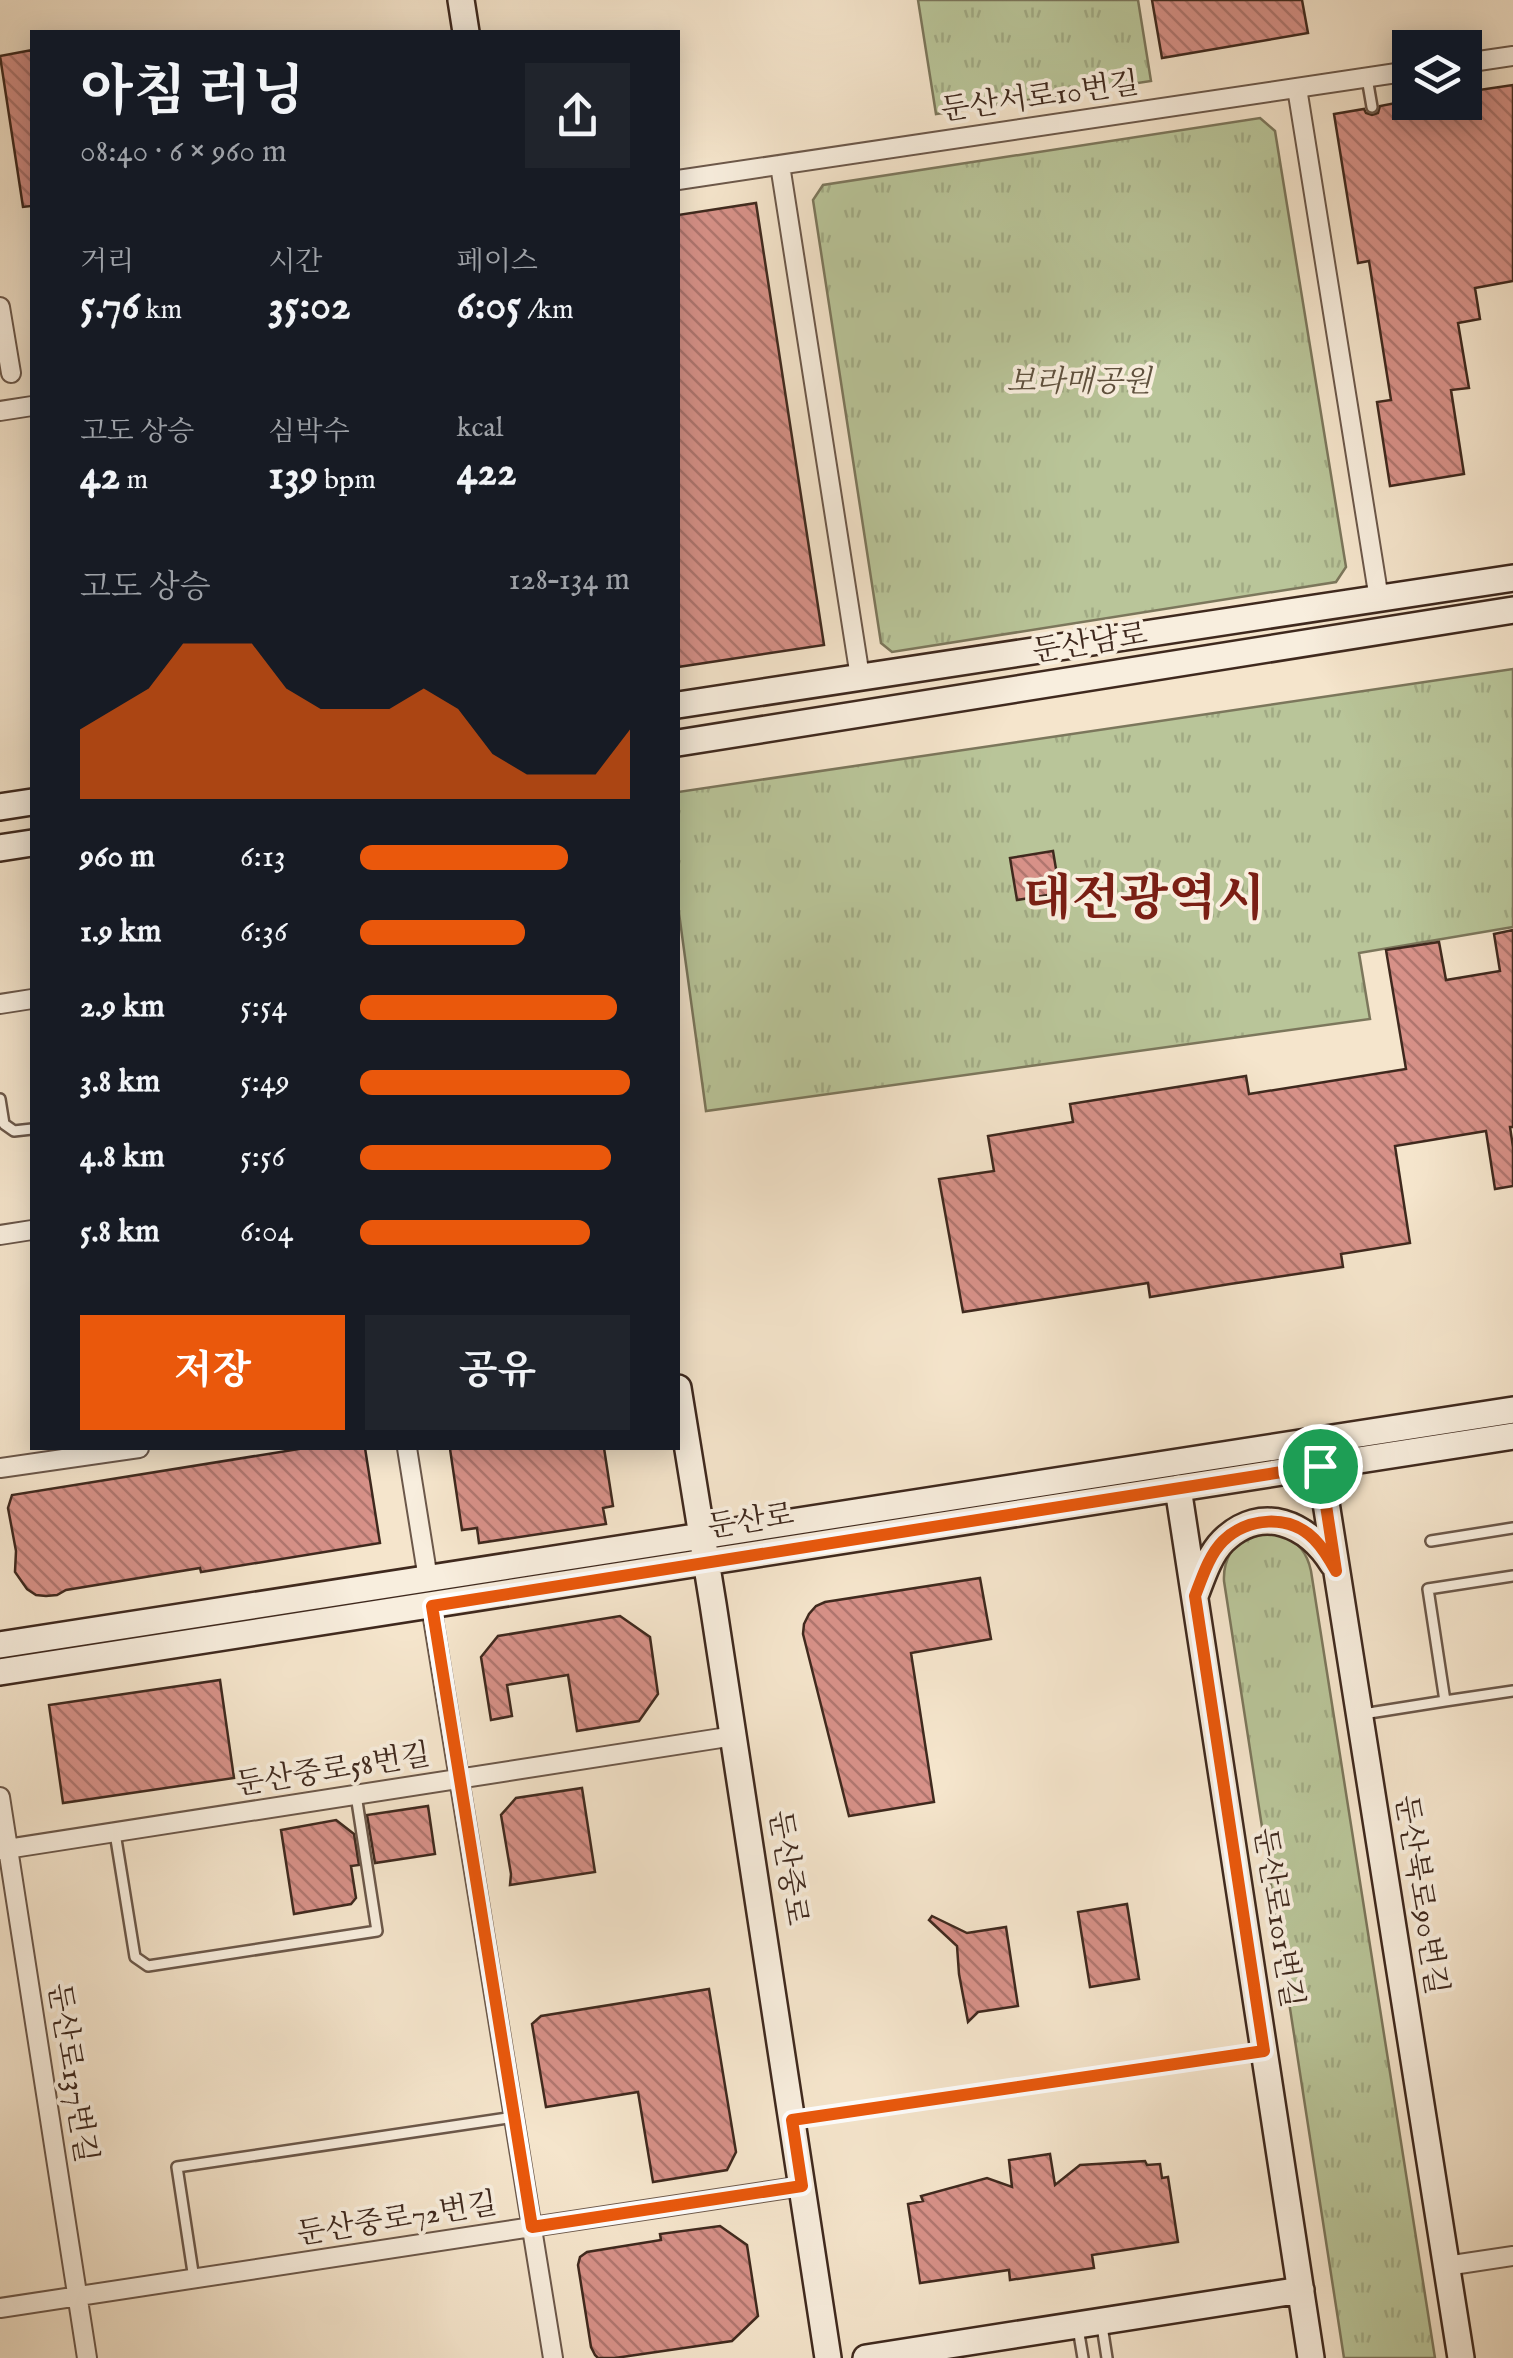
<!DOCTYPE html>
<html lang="ko">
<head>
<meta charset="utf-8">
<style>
  body { margin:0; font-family:"IM FELL English","Noto Serif KR",serif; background:#20242c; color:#f1f3f6; height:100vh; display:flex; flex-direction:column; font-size:38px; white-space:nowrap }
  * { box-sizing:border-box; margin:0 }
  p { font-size:32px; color:#9ea1a6 }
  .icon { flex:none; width:55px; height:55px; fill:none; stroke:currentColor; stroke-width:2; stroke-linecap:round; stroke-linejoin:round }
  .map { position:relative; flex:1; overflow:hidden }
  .details { position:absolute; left:30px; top:30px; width:650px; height:1420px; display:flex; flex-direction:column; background:#171b24; border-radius:0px; box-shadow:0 5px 25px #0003 }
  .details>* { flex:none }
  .tools { position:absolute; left:1392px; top:30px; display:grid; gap:20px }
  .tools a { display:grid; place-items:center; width:90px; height:90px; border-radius:0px; background:#171b24; box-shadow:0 5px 25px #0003; font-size:50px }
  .pin { position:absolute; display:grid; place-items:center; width:85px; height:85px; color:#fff; margin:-42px; border:5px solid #fff; border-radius:50%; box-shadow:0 2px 10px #0007 }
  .round { display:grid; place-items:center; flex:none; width:105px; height:105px; border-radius:0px; background:#20242c }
  .head { display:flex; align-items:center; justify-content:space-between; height:170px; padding:0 50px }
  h1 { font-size:55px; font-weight:700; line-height:75px }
  .stats { display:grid; grid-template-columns:repeat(3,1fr); gap:15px; height:170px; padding:10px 50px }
  .stats div { display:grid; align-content:center }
  .stats b { font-size:42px; font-weight:700 }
  .stats small { font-size:28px; font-weight:400 }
  .stats p { font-size:28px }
  .chart { height:280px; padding:20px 50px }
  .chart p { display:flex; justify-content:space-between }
  .chart svg { width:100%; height:180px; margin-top:10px; fill:#ea580c; opacity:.7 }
  .cta { display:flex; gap:20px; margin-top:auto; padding:20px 50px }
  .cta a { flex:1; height:115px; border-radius:0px; background:#ea580c; color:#fff; font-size:40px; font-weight:700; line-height:115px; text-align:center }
  .cta a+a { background:#20242c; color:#f1f3f6 }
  ul { padding:0 50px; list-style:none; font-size:32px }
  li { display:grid; grid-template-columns:160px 120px 1fr; align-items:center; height:75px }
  li i { height:25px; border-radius:12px; background:#ea580c }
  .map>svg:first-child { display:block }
</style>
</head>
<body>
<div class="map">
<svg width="1513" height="2358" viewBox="0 0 1513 2358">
  <defs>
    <pattern id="park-tufts" width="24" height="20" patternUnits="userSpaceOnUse" patternTransform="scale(2.5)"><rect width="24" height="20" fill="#b9c599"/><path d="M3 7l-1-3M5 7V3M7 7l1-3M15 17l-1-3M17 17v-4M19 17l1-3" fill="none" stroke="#a0a983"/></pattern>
    <pattern id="building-back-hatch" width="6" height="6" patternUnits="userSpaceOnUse" patternTransform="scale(2.5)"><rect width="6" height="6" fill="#d79188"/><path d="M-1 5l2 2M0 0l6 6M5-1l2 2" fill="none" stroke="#b0766f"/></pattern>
  </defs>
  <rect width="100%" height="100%" fill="#f5e5cc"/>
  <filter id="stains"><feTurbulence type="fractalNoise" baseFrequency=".002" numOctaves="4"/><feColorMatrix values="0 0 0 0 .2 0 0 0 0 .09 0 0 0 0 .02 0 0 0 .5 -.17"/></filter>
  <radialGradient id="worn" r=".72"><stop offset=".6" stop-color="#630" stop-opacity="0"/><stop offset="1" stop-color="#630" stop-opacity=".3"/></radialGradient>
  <path fill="url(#park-tufts)" stroke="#7c775c" stroke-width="2.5" d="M918,0H1138L1151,81L936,114Z
    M1260,118L1275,131L1346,567L1336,582L892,652L881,643L813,200L823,185Z
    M1513,669V927L1359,953L1370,1019L706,1111L678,906V792Z
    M1280,1533C1298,1542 1307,1552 1311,1571L1435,2358H1344L1224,1581C1223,1561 1233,1540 1254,1534C1262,1532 1273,1533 1280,1533Z"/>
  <path fill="url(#building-back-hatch)" stroke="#3f291e" stroke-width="2.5" d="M1152,0H1302L1308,33L1162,58Z
    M32,50V206L23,207L0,56Z
    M1513,85V281L1475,288L1480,319L1458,323L1469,388L1451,390L1464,474L1390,486L1377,402L1391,400L1369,261L1358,263L1334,114L1364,109L1366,113L1372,115L1378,113L1380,106L1401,102H1465V92Z
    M756,203L824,645L678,667V215Z
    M1053,851L1060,893L1017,900L1010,858Z
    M1513,930V1127H1510L1513,1147V1186L1495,1189L1486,1131L1395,1146L1410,1243L1341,1254L1343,1267L1230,1284L1150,1297L1148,1283L963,1312L939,1179L994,1171L988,1136L1073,1122L1070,1104L1246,1076L1249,1094L1406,1069L1386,950L1439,942L1446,980L1500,971L1494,934Z
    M305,1448H365L380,1543L201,1572L200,1568L66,1590L57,1595L46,1596L36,1595L27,1589L15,1572L16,1551L8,1508L12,1495Z
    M462,1448H604L613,1506L603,1508L606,1524L479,1543L477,1528L462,1530L450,1449Z
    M980,1578L991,1639L911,1653L934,1802L849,1816L803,1634L804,1624L809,1614L816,1606L825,1602Z
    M620,1616L650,1637L658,1694L639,1721L577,1731L568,1675L507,1685L512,1716L491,1720L481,1657L498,1636Z
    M220,1680L234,1778L63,1803L49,1705Z
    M582,1788L595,1872L510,1885L511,1874L501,1815L516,1798Z
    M428,1806L435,1854L375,1863L367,1815Z
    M336,1820L354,1834L359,1865L351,1866L356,1898L351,1904L294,1914L281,1830Z
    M1127,1904L1139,1979L1090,1987L1078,1912Z
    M932,1916L967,1933L1006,1927L1018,2006L978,2012L968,2022L959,1974L957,1946L929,1920Z
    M709,1989L736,2152L727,2170L653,2182L638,2092L546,2107L532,2024L541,2016Z
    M1050,2154L1055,2185L1080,2165L1145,2161L1147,2165L1160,2164L1162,2178L1168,2177L1178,2242L1092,2255L1094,2268L1010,2280L1009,2270L920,2283L908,2204L923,2201L921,2196L987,2178L1012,2187L1009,2160Z
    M720,2226L747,2245L758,2316L732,2341L615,2358H598L595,2355L591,2347L578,2265L580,2257L587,2252L661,2240L660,2234Z"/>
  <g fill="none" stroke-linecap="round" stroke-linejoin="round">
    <g stroke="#6c584a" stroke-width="14">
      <path id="lane" d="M1367,78L1372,107
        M0,1099L4,1124L14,1131L32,1129
        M1431,1541L1513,1528
        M1513,1576L1428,1589L1445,1701L1513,1691
        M1363,1714L1445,1701
        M115,1833L135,1957L148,1966L377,1931L356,1795
        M795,2120L1259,2052
        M194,2279L177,2167L514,2117
        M1102,2326L1107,2358
        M1078,2328L1083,2358"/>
    </g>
    <g stroke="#6c584a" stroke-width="22">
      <path id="street" d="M1465,63L1513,56
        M1297,88L1379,599
        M780,165L860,677
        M678,180L1410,71
        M0,307L11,373
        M0,411L32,406
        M0,1004L32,999
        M0,1235L32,1230
        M407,1448L428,1579
        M0,1468L139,1448
        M431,1606L553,2358
        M0,1797L87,2358
        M0,1850L734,1736
        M1446,2266L1513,2256
        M0,2308L802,2186"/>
    </g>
    <g stroke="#3f291e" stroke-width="30">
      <path id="secondary" d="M461,0L466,32
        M678,705L1513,578
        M678,743L1513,610
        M0,807L32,802
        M0,848L32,843
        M678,1388L713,1604L828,2358
        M1318,1452L1461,2358
        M1178,1488L1311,2358
        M1195,1596C1202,1578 1209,1555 1223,1541C1262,1503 1308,1524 1333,1564
        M0,1645L1513,1410
        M0,1672L1513,1436
        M866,2358L1301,2290"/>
    </g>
    <use href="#lane" stroke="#f8eede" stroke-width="9"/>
    <use href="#street" stroke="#f8eede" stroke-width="18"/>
    <use href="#secondary" stroke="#f8eede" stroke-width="25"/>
  </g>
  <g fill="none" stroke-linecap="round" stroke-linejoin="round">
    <g stroke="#fff" stroke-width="20">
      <path id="route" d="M1320,1466L1336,1571C1330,1560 1323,1548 1314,1539C1289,1514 1248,1517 1223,1541C1209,1555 1202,1578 1195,1596L1264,2051L792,2120L802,2186L532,2227L432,1606Z"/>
    </g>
    <use href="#route" stroke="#ea580c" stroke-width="12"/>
  </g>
  <g text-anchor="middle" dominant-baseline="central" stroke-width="8" stroke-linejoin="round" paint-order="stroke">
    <g font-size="30" fill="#3f291e" stroke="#f8eede">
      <text transform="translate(1040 98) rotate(-8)">둔산서로10번길</text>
      <text transform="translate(1090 644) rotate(-9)">둔산남로</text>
      <text transform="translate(751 1522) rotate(-9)">둔산로</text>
      <text transform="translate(333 1771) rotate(-9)">둔산중로58번길</text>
      <text transform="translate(787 1868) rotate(81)">둔산중로</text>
      <text transform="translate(1420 1895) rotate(81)">둔산북로90번길</text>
      <text transform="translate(1277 1918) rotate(81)">둔산로101번길</text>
      <text transform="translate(71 2073) rotate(81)">둔산로137번길</text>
      <text transform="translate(397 2220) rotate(-9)">둔산중로72번길</text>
    </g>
    <g font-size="30" font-style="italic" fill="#5e503d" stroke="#f8eede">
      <text x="1079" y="383">보라매공원</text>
    </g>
    <g font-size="50" font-weight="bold" fill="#7a1f14" stroke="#f8eede">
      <text x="1144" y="900">대전광역시</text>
    </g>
  </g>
  <rect width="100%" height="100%" filter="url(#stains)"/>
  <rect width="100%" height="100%" fill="url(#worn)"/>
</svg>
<div class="tools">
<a><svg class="icon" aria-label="layers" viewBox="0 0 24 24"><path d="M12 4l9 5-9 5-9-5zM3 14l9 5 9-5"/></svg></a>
</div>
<div class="pin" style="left:1320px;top:1466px;background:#1e9e55"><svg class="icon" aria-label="arrive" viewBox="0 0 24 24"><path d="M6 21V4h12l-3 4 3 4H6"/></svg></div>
<section class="details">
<div class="head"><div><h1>아침 러닝</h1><p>08:40 · 6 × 960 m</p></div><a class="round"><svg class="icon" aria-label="share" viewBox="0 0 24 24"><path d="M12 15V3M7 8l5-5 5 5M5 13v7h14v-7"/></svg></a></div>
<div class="stats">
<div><p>거리</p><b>5.76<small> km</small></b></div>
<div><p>시간</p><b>35:02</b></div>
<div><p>페이스</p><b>6:05<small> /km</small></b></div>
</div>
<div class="stats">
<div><p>고도 상승</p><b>42<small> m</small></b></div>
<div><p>심박수</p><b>139<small> bpm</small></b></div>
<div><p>kcal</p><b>422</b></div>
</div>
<div class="chart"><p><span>고도 상승</span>128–134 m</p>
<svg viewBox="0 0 160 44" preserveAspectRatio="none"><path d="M0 44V27L10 22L20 17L30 6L40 6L50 6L60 17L70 22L80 22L90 22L100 17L110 22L120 33L130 38L140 38L150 38L160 27V44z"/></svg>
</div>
<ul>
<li><b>960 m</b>6:13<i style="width:77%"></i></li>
<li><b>1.9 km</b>6:36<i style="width:61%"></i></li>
<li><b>2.9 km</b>5:54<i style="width:95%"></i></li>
<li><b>3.8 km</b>5:49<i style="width:100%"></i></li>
<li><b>4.8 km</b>5:56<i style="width:93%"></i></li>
<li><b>5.8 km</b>6:04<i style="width:85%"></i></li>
</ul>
<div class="cta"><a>저장</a><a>공유</a></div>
</section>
</div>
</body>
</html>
